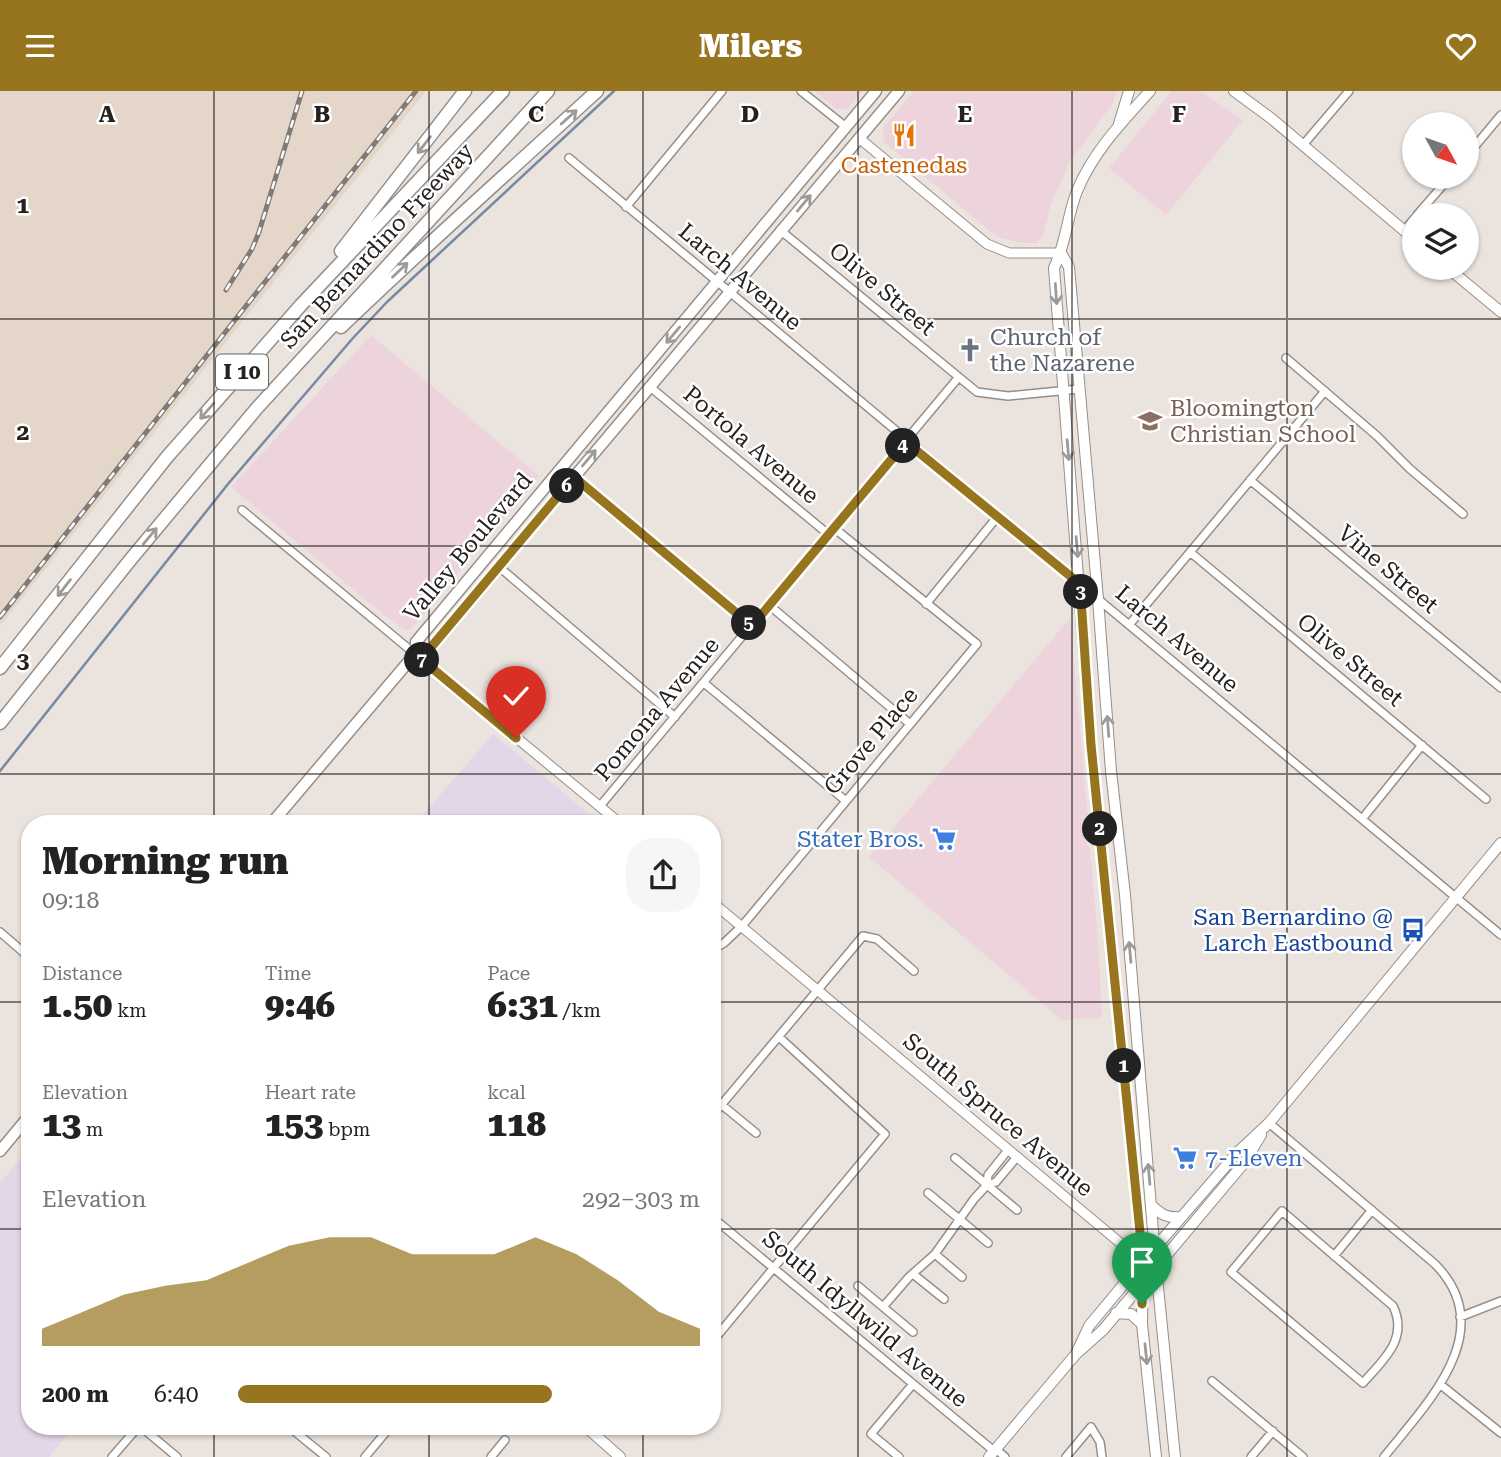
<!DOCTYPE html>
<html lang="en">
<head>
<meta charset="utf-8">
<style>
  body { margin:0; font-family:"Roboto Serif",serif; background:#f6f6f6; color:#222; height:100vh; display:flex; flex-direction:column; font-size:26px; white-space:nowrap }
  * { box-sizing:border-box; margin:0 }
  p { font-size:23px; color:#767676 }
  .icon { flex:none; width:38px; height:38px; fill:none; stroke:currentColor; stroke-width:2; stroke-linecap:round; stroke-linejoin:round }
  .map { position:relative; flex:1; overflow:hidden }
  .side { position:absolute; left:21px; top:724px; width:700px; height:620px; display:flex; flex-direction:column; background:#fff; border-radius:28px; box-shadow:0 2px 5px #0004 }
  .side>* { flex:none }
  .needle { width:46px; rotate:130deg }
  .buttons { position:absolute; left:1402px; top:21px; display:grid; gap:14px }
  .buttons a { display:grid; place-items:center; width:77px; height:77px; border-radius:50%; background:#fff; box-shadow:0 2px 5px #0004; font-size:35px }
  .pin { position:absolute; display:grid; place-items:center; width:60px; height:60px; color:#fff; margin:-72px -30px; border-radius:50% 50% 50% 0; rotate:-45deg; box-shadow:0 0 7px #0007 }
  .pin .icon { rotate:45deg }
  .km { position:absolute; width:35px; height:35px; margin:-18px; border-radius:50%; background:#222; color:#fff; font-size:19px; line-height:35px; text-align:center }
  .round { display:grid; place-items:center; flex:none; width:74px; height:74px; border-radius:28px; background:#f6f6f6 }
  .summary { display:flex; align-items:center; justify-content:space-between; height:119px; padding:0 21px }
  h1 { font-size:38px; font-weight:800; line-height:52px }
  .metrics { display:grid; grid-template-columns:repeat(3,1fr); gap:10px; height:119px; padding:7px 21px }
  .metrics div { display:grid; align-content:center }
  .metrics b { font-size:35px; font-weight:800 }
  .metrics small { font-size:19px; font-weight:400 }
  .metrics p { font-size:19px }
  .chart { height:196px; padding:14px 21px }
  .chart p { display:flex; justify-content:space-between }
  .chart svg { width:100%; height:126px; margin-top:7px; fill:#97751e; opacity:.7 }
  ul { padding:0 21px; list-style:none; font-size:23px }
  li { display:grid; grid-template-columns:112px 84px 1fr; align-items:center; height:52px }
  li i { height:18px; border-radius:9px; background:#97751e }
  header { display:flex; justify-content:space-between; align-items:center; height:91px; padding:0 21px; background:#97751e; color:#fff; font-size:32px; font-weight:800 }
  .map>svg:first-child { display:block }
</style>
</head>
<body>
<header><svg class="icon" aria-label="menu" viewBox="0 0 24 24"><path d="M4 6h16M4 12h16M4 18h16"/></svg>Milers<svg class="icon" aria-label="heart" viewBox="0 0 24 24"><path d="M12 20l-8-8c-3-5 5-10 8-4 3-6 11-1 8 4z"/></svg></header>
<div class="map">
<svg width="1501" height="1366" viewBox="0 0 1501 1366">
  <rect width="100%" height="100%" fill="#ebe3dd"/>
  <path fill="#edd4dc" d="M815,0H862L847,18H836Z
    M914,0H1116L1113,12L1069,72L1051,113L1044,142L1037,152H1022L1001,147L991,141L885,52L882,38Z
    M1172,0H1200L1243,29L1166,124L1109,77Z
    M371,244L539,385L411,538L404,539L367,510L231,396Z
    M1070,527L1088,727L1085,732L1087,755L1090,757L1098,848L1102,927L1062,929L869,766Z"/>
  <path fill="#e3d6e9" d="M493,643L601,733H415Z
    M30,1056V1335H74L49,1366H0V1092Z"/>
  <path fill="#e5d6ca" d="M0,0H426L0,535Z"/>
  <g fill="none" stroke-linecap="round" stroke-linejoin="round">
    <path stroke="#7889a3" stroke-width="2.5" d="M0,680L228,393L353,247L387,211L614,0"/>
    <g stroke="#968f89" stroke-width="10">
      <path id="minor" d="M801,0L846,36
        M1303,54L1349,0
        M1466,66L1501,24
        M569,67L1501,844
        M626,116L722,0
        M1417,124L1450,86
        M780,139L977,301L1008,305L1079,298
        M1404,140L1414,128
        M1286,267L1377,345L1410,378L1463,423
        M649,295L828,443
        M574,386L752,535
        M1250,389L1501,597
        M242,419L415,563
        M1190,461L1486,708
        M498,475L675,626
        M926,513L998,425
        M769,514L910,633
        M1129,534L1325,300
        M704,592L846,710
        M600,715L958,287
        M1362,728L1422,654
        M0,841L30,867
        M712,859L724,852L742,835L977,553L834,437
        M722,1014L756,1042
        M712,1025L863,845L877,848L914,880
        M1269,1032L1435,1173C1501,1240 1426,1313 1384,1366
        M955,1067L1017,1119
        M987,1094L988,1084L1008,1059
        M928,1102L988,1152
        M1282,1120L1393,1215C1409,1248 1383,1269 1363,1292L1231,1181Z
        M712,1126L994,1360
        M935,1163L962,1186
        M1334,1165L1372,1119
        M913,1183L944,1208
        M858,1195L913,1241
        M883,1216L909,1186L935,1163L974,1108L987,1094L996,1091L1017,1066
        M1460,1226L1501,1210
        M712,1251L885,1043L779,946
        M1212,1290L1303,1366
        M1441,1294L1501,1342
        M140,1335L177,1366
        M288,1335L326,1366
        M996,1358L1005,1366
        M112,1366L139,1335
        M365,1366L391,1335
        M491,1366L505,1349
        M899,1366L871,1343L913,1293
        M1066,1366L1091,1336L1100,1351L1102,1366
        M1251,1366L1273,1340"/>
    </g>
    <g stroke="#968f89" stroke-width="11">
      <path id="tertiary" d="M859,47L987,153L1009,162H1061
        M415,563L621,733
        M712,811L1143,1171L1156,1176"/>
    </g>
    <g stroke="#968f89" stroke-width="12">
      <path id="secondary" d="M1150,0C1122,31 1093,61 1077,100C1067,125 1066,153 1054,177L1091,654L1143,1171L1142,1233L1156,1366
        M1234,0L1272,28L1414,148
        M1119,33L1129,0
        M1061,162L1069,176L1098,508L1111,680L1125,804L1156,1176L1175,1366
        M1448,177L1501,221
        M1152,1115C1162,1124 1167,1127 1181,1126
        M1153,1159L1237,1062L1269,1032L1501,752
        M1116,1222L1131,1223L1142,1233
        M1076,1263L1089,1235L1143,1170
        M585,1335L620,1366
        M989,1366L1076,1263L1103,1239L1170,1160L1244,1072L1261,1044"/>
    </g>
    <g stroke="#968f89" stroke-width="13">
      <path id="primary" d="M415,563L427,561L899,0
        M415,563L416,551L876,0
        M271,733L415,563
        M0,1060L30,1024"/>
    </g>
    <g stroke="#968f89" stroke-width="15">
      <path id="motorway" d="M341,160L465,0
        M341,236C425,155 512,78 597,0
        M0,577L167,366L301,214L503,0
        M0,632L131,468L257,317L548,0"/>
    </g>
    <use href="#minor" stroke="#fff" stroke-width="7"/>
    <use href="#tertiary" stroke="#fff" stroke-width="9"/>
    <use href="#secondary" stroke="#fff" stroke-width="10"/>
    <use href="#primary" stroke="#fff" stroke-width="10"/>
    <use href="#motorway" stroke="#fff" stroke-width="12"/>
    <g stroke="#807b77" stroke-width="5">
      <path id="rail" d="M226,199L252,158L259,141L302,0
        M0,526L416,0"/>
    </g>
    <use href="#rail" stroke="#fff" stroke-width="2.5" stroke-dasharray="8" stroke-linecap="butt"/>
  </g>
  <defs><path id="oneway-shaft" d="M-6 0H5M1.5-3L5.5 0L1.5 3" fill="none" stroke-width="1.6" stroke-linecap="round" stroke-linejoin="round" transform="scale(1.75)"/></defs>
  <g stroke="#9c9b9a">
    <use href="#oneway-shaft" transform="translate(569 26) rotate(-42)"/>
    <use href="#oneway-shaft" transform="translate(424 54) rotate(128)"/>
    <use href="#oneway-shaft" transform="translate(804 112) rotate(-50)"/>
    <use href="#oneway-shaft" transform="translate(400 179) rotate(-44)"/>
    <use href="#oneway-shaft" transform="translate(1056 203) rotate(86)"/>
    <use href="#oneway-shaft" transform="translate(673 244) rotate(130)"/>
    <use href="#oneway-shaft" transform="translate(207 320) rotate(131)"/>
    <use href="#oneway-shaft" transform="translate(1068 359) rotate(85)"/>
    <use href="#oneway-shaft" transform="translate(589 367) rotate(-50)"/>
    <use href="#oneway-shaft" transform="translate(150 445) rotate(-50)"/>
    <use href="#oneway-shaft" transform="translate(1077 456) rotate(85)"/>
    <use href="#oneway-shaft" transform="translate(64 497) rotate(128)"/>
    <use href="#oneway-shaft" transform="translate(1108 635) rotate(-94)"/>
    <use href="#oneway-shaft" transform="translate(1130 861) rotate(-95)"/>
    <use href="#oneway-shaft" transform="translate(1149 1083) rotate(-95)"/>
    <use href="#oneway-shaft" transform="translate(1146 1263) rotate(84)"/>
  </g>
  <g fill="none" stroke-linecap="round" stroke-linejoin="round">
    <g stroke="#fff" stroke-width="14">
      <path id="route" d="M516,647L415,563L427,561L574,386L752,535L906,351L1080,493L1091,654L1143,1171L1142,1213"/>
    </g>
    <use href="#route" stroke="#97751e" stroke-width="9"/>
  </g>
  <path fill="none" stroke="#24211f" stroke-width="2" stroke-opacity="0.55" d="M214,0V733M429,0V733M643,0V733M858,0V1366M1072,0V1366M1287,0V1366M0,228H1501M0,455H1501M0,683H1501M0,911H30M712,911H1501M0,1138H30M712,1138H1501M214,1335V1366M429,1335V1366M643,1335V1366"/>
  <defs>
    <g id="restaurant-bare" transform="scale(1.89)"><path d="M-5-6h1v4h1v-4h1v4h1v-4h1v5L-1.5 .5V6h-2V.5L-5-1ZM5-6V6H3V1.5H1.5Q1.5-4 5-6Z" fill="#e8710a" stroke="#fff" stroke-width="2.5" paint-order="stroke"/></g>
    <g id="church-bare" transform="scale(1.89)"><path d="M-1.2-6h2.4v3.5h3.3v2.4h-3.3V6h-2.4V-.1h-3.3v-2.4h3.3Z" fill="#6b7280" stroke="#fff" stroke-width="2.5" paint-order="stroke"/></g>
    <g id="school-bare" transform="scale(1.89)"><path d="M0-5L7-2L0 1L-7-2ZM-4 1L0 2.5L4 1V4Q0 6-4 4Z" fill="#8d6e63" stroke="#fff" stroke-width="2.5" paint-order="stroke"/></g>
    <g id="supermarket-bare" transform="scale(1.89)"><path d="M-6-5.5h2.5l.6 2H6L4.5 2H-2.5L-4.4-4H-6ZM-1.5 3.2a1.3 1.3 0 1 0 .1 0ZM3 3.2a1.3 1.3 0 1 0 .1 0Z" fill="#3f7fe0" stroke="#fff" stroke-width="2.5" paint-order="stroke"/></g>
    <g id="bus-bare" transform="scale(1.89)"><path d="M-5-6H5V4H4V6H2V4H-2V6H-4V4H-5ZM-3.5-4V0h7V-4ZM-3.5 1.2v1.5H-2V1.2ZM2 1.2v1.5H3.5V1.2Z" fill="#1a4fb4" stroke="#fff" stroke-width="2.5" paint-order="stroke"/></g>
  </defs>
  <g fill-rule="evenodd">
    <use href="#restaurant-bare" x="904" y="44"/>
    <use href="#church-bare" x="970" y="259"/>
    <use href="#school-bare" x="1150" y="330"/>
    <use href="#supermarket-bare" x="944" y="748"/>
    <use href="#bus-bare" x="1413" y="839"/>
    <use href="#supermarket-bare" x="1185" y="1067"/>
  </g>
  <g text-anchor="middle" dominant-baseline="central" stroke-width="5" stroke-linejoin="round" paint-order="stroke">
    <rect fill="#fff" stroke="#666462" stroke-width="2" x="216" y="263.5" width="52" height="35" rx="5"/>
    <g font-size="21" font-weight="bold" fill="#24211f">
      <text x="242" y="281">I 10</text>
    </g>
    <g font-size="23" fill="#c56008" stroke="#fff">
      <text x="904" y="74">Castenedas</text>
    </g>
    <g font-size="23" fill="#24211f" stroke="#fff">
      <text transform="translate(377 155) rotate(-47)">San Bernardino Freeway</text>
      <text transform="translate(740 186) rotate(40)">Larch Avenue</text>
      <text transform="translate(882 198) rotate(40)">Olive Street</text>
      <text transform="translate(751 354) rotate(40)">Portola Avenue</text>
      <text transform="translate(468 456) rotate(-50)">Valley Boulevard</text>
      <text transform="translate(1388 478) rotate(40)">Vine Street</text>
      <text transform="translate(1177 548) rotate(40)">Larch Avenue</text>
      <text transform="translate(1350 569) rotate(40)">Olive Street</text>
      <text transform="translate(657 618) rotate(-50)">Pomona Avenue</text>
      <text transform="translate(871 650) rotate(-50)">Grove Place</text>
      <text transform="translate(998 1024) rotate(40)">South Spruce Avenue</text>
      <text transform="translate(865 1228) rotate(40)">South Idyllwild Avenue</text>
    </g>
    <g font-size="23" fill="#5b616d" stroke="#fff" text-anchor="start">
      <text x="990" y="246">Church of<tspan x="990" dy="26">the Nazarene</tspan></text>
    </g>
    <g font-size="23" fill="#785e54" stroke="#fff" text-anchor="start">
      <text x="1170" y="317">Bloomington<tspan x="1170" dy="26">Christian School</tspan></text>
    </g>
    <g font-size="23" fill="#366cbe" stroke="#fff" text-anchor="end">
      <text x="924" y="748">Stater Bros.</text>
      <text x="1205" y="1067" text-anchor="start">7-Eleven</text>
    </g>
    <g font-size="23" fill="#164399" stroke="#fff" text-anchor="end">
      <text x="1393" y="826">San Bernardino @<tspan x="1393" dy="26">Larch Eastbound</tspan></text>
    </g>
  </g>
  <g font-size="23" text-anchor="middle" font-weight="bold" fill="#24211f" stroke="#fff" stroke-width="5" stroke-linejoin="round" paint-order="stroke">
    <text x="107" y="31">A</text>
    <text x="322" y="31">B</text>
    <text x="536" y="31">C</text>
    <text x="750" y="31">D</text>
    <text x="965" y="31">E</text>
    <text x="1179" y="31">F</text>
    <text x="23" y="122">1</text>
    <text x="23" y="349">2</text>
    <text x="23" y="577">3</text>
  </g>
</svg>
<div class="buttons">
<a><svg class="needle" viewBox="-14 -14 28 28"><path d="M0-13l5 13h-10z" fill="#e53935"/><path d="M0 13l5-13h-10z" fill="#767676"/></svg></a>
<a><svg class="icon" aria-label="layers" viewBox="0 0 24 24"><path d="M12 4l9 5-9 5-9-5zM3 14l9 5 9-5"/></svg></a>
</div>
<div class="pin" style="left:1142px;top:1213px;background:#1e9e55"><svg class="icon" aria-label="arrive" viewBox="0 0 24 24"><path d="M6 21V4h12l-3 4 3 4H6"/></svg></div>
<div class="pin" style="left:516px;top:647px;background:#d93025"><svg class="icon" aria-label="check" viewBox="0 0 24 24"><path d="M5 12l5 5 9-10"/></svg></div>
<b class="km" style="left:1124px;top:975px">1</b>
<b class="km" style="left:1100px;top:738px">2</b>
<b class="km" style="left:1081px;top:501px">3</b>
<b class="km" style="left:903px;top:355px">4</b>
<b class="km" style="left:749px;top:532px">5</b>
<b class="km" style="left:567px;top:395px">6</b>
<b class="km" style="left:422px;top:569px">7</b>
<section class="side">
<div class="summary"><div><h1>Morning run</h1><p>09:18</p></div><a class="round"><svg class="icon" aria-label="share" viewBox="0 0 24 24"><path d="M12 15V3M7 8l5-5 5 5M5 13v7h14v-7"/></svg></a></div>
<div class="metrics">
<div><p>Distance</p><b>1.50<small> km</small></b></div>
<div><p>Time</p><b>9:46</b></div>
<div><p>Pace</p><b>6:31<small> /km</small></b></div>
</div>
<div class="metrics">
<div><p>Elevation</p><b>13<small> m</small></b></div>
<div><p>Heart rate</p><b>153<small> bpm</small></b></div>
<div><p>kcal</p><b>118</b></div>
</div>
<div class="chart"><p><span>Elevation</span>292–303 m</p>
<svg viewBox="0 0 160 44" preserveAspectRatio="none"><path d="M0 44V38L10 32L20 26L30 23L40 21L50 15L60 9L70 6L80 6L90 12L100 12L110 12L120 6L130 12L140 21L150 32L160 38V44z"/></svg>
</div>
<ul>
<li><b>200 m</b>6:40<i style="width:68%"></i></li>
</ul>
</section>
</div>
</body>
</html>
